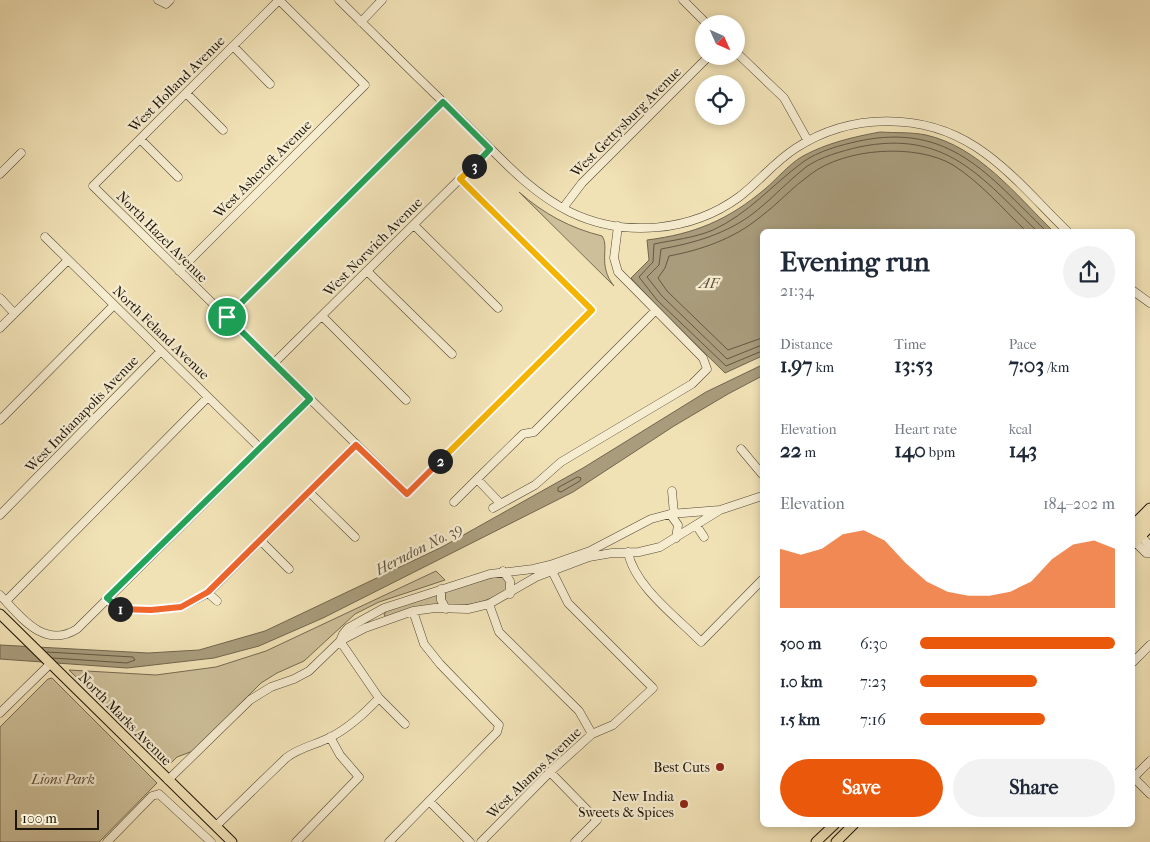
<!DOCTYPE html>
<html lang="en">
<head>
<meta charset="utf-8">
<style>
  body { margin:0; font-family:"IM FELL French Canon",serif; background:#f2f2f3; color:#1f2937; height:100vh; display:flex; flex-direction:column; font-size:19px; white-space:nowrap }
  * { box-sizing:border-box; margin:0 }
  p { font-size:16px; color:#747a83 }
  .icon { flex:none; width:28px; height:28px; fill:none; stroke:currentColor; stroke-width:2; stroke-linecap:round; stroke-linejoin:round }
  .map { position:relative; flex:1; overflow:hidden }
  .panel { position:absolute; left:760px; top:229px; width:375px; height:598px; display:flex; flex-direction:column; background:#fff; border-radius:8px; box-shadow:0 2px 8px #0003 }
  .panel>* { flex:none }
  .needle { width:32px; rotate:135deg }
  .buttons { position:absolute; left:695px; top:15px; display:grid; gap:10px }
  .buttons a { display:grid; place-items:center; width:50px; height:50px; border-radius:50%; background:#fff; box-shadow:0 2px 8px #0003; font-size:25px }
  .scale { position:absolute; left:15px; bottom:12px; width:84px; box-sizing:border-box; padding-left:5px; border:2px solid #1d150a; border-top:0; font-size:14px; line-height:18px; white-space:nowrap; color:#1d150a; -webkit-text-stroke:4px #f6ecd0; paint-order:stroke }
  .pin { position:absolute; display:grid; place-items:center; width:42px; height:42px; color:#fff; margin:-21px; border:2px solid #fff; border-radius:50%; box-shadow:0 1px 5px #0007 }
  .km { position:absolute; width:25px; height:25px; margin:-12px; border-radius:50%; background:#222; color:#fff; font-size:14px; line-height:25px; text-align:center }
  .round { display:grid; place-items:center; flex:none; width:52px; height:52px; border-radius:26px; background:#f2f2f3 }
  .headline { display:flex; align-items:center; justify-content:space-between; height:85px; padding:0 20px }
  h1 { font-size:28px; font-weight:700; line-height:38px }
  .stats { display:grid; grid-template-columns:repeat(3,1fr); gap:8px; height:85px; padding:5px 20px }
  .stats div { display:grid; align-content:center }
  .stats b { font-size:21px; font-weight:700 }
  .stats small { font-size:14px; font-weight:400 }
  .stats p { font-size:14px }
  .chart { height:140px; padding:10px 20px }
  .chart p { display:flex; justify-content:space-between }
  .chart svg { width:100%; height:90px; margin-top:5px; fill:#ea580c; opacity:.7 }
  .cta { display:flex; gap:10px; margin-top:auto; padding:10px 20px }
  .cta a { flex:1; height:58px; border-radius:30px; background:#ea580c; color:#fff; font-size:20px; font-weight:700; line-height:58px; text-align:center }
  .cta a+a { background:#f2f2f3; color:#1f2937 }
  ul { padding:0 20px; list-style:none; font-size:16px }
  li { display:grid; grid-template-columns:80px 60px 1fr; align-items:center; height:38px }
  li i { height:12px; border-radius:6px; background:#ea580c }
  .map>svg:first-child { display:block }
</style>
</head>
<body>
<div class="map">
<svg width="1150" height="842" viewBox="0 0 1150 842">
  <rect width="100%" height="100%" fill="#f1e2b6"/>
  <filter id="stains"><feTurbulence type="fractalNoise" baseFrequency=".004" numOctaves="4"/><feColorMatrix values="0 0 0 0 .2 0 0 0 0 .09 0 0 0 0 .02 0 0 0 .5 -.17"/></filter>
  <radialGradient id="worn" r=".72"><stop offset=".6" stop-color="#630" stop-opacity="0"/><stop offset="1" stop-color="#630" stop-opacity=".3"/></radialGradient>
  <path fill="#cdbf99" stroke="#756a52" d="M519,192C544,214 570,228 602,236C610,247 597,265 614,286Z
    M436,571L445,580L379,602L355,614L304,661L277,673L261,683L193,751L177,757L170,764L165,763L69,670L156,675L216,667L266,651Z
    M500,575L506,579L508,590C489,601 472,606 449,606L445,600V592Z
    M438,593L441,606L387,617L384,615L386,611Z
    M52,678L157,783L99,842H0V727L48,679Z"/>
  <path fill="#a99c7c" stroke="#71664e" d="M880,132C895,133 911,132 926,135C979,147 1016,195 1053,231H762V356L725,373L654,303L631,278L649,260L647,240C695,234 728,220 765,189C777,179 789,164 803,156C827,143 853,137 880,132Z
    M762,365V376L728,394L674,426L573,492L323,618L259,646L214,658L127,668L0,659V645L148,653L199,650L265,631L442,547L583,468L706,392Z"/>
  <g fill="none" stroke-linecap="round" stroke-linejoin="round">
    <path stroke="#635843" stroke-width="1" d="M762,338L728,350L667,291L658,278L665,268L669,256C701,250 733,239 759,218C777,205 792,187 811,174C845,148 916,143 953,165C980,182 1003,209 1026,231
      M762,345L727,359L662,296L647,277L659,265L661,249C694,243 727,234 755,212C773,198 788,181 806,167C820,157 842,151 859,147C946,129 981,177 1037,231
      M762,351L726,366L657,300L639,277L653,262L654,244C673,240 694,238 713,230C748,214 772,185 803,162C818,151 841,145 859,141C950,122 988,175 1046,231
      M578,477L581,478L580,481L561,492L558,491V488Z
      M47,652L133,657L135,660L127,663L53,658"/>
    <g stroke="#524835" stroke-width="9">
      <path id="minor" d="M158,0L166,4L170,0
        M279,0L93,186L407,494L592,310L460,179
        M339,0C381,41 423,83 466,124C499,156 528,191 570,212C624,238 691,232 739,197C759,182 774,162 796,148C850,113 922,112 976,147C1010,169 1038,203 1067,231
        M683,0L707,24
        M361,22L382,0
        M233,46L270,84
        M736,52L784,98L808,141
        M186,93L223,130
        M140,139L178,177
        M0,174L21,153
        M563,208L582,183L709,56
        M414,225L498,308
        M45,237L259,447
        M179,271L365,85L279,0
        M367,271L452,354
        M1132,290L1150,303
        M0,298L14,313
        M322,316L406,400
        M227,317L443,102
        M0,328L68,260
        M274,363L490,149
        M0,420L114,305
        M741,449L762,474
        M672,491L674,514
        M309,492L355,537
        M454,502L477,479
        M500,503L477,479L523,434L534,432L655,311
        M493,508L535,485L561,462L692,384L707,369L703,358L618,272L614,258L618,226
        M670,514L678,525L676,538
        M0,515L161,351
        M696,525L704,537
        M1141,536L1150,546
        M260,540L289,569
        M1135,542L1146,553H1150
        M628,552C634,586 678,618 701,642L762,580
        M503,571L510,581V594
        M441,589V600L446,609
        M208,593L217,601
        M0,595C20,616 44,650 77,629L310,399
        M107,598L118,609L151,610L181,607L208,593L356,445
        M6,601L208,397
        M489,604L499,632L579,711L592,734
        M340,641L343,634L348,628L384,608L490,574L533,569L550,565L590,551L651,519L670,514L720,510
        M340,641L379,698L405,724
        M1132,663L1150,645
        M0,713L50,664
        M550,772L597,820L575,842
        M1132,776L1150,794
        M1134,777L1150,761
        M168,780L250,700L271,687L294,679L309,671L340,641L365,628L413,611L435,608L468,609L489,604L536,577L589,557L612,553L639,552L660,547L720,510L762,496
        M429,801L470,842
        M216,826L286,758C300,747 316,745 331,737C350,727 365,713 379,698
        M107,842L152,796L159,794L211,842
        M296,842L359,777L340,755L330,737
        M389,842L497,732L499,725L440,664L424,644L413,611
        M481,842L550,772L592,734L613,725L653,688L568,603L550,567"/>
    </g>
    <g stroke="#1d150a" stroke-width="11">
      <path id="major" d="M1132,526L1150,508
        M1135,542L1136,532L1150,517
        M1133,544L1150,527
        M0,614L232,842
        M816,842L835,824
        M836,842L854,824"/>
    </g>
    <use href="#minor" stroke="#f6ecd0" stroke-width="8"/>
    <use href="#major" stroke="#f1e2b6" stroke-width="9"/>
  </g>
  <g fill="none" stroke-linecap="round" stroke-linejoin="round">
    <g stroke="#fff" stroke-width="10">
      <path id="split-1" d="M120,609L107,598L310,399L227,317"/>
    </g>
    <g stroke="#fff" stroke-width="10">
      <path id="split-2" d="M120,609L151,610L181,607L208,592L356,445L407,494L440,461"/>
    </g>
    <g stroke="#fff" stroke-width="10">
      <path id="split-3" d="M440,461L592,310L460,179L474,166"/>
    </g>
    <g stroke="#fff" stroke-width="10">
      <path id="split-4" d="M227,317L443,102L490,149L474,166"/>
    </g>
    <use href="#split-1" stroke="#22a559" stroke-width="6"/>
    <use href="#split-2" stroke="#f0652b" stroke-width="6"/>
    <use href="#split-3" stroke="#f5b400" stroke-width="6"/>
    <use href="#split-4" stroke="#22a559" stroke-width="6"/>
  </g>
  <g fill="#8f2418" stroke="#f6ecd0" stroke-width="2">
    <circle cx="720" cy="767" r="5"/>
    <circle cx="684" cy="804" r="5"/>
  </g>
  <g text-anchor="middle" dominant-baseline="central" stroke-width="4.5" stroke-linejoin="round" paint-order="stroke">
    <g font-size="14" fill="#1d150a" stroke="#f6ecd0">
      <text transform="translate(177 84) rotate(-45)">West Holland Avenue</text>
      <text transform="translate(626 122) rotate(-45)">West Gettysburg Avenue</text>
      <text transform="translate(263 169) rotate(-45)">West Ashcroft Avenue</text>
      <text transform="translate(162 237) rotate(45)">North Hazel Avenue</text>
      <text transform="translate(373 247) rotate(-45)">West Norwich Avenue</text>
      <text transform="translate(161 333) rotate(44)">North Feland Avenue</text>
      <text transform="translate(82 414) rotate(-46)">West Indianapolis Avenue</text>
      <text transform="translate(125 719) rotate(45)">North Marks Avenue</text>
      <text transform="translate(534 773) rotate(-44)">West Alamos Avenue</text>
    </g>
    <g font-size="14" fill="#1d150a" stroke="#f6ecd0" text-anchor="end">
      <text x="710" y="767">Best Cuts</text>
      <text x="674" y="796">New India<tspan x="674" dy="16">Sweets &amp; Spices</tspan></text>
    </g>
    <g font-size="14" font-style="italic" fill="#5b503c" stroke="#f6ecd0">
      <text x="63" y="779">Lions Park</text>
    </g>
    <g font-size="15" font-style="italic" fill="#5c523d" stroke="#f6ecd0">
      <text x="709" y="283">AF</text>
      <text transform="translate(419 549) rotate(-27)">Herndon No. 39</text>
    </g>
  </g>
  <rect width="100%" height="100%" filter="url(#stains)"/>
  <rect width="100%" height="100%" fill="url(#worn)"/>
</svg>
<div class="buttons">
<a><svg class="needle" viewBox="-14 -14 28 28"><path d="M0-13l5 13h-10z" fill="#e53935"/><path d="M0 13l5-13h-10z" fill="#747a83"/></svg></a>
<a><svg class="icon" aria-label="locate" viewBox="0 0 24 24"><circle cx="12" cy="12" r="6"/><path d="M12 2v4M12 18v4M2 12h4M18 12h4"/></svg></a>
</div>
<div class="scale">100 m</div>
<div class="pin" style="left:227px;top:317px;background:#1e9e55"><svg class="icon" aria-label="arrive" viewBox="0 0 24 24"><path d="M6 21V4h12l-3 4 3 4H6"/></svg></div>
<b class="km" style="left:120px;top:609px">1</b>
<b class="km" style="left:440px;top:461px">2</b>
<b class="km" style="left:474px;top:166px">3</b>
<section class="panel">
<div class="headline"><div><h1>Evening run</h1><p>21:34</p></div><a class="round"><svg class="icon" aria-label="share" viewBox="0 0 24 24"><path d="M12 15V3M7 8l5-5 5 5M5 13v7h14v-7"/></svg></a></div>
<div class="stats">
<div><p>Distance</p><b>1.97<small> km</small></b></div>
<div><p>Time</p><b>13:53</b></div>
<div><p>Pace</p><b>7:03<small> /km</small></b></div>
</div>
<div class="stats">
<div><p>Elevation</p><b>22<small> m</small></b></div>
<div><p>Heart rate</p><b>140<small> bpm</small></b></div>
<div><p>kcal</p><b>143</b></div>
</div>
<div class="chart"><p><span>Elevation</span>184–202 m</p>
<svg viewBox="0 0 160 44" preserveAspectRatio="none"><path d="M0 44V15L10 18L20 15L30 8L40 6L50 11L60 22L70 31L80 36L90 38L100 38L110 36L120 31L130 20L140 13L150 11L160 15V44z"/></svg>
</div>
<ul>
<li><b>500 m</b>6:30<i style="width:100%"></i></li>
<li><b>1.0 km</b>7:23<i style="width:60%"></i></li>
<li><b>1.5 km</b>7:16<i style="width:64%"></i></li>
</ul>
<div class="cta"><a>Save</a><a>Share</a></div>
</section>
</div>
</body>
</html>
